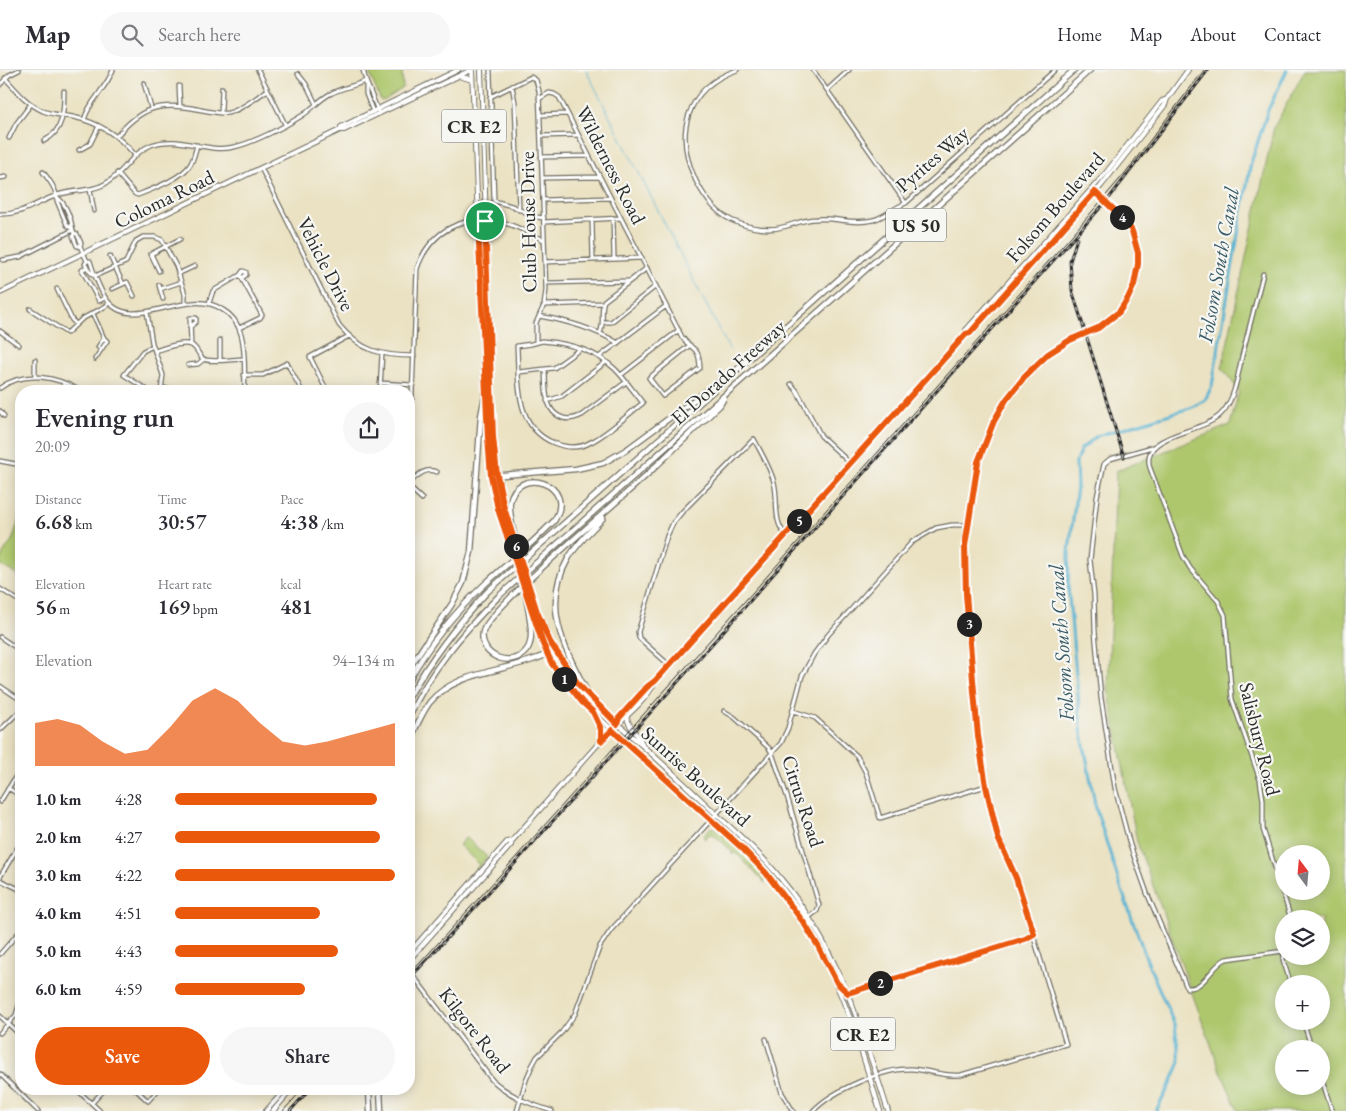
<!DOCTYPE html>
<html lang="en">
<head>
<meta charset="utf-8">
<style>
  body { margin:0; font-family:"EB Garamond",serif; background:#f7f7f7; color:#2b2b33; height:100vh; display:flex; flex-direction:column; font-size:19px; white-space:nowrap }
  * { box-sizing:border-box; margin:0 }
  p { font-size:16px; color:#7c7c81 }
  .icon { flex:none; width:28px; height:28px; fill:none; stroke:currentColor; stroke-width:2; stroke-linecap:round; stroke-linejoin:round }
  .map { position:relative; flex:1; overflow:hidden }
  .details { position:absolute; left:15px; top:315px; width:400px; height:710px; display:flex; flex-direction:column; background:#fff; border-radius:20px; box-shadow:0 2px 12px #0003 }
  .details>* { flex:none }
  .needle { width:32px; rotate:344deg }
  .controls { position:absolute; left:1275px; top:775px; display:grid; gap:10px }
  .controls a { display:grid; place-items:center; width:55px; height:55px; border-radius:50%; background:#fff; box-shadow:0 2px 12px #0003; font-size:25px }
  .pin { position:absolute; display:grid; place-items:center; width:42px; height:42px; color:#fff; margin:-21px; border:2px solid #fff; border-radius:50%; box-shadow:0 1px 5px #0007 }
  .km { position:absolute; width:25px; height:25px; margin:-12px; border-radius:50%; background:#222; color:#fff; font-size:14px; line-height:25px; text-align:center }
  .round { display:grid; place-items:center; flex:none; width:52px; height:52px; border-radius:26px; background:#f7f7f7 }
  .headline { display:flex; align-items:center; justify-content:space-between; height:85px; padding:0 20px }
  h1 { font-size:28px; font-weight:600; line-height:38px }
  .metrics { display:grid; grid-template-columns:repeat(3,1fr); gap:8px; height:85px; padding:5px 20px }
  .metrics div { display:grid; align-content:center }
  .metrics b { font-size:21px; font-weight:600 }
  .metrics small { font-size:14px; font-weight:400 }
  .metrics p { font-size:14px }
  .chart { height:140px; padding:10px 20px }
  .chart p { display:flex; justify-content:space-between }
  .chart svg { width:100%; height:90px; margin-top:5px; fill:#ea580c; opacity:.7 }
  .action { display:flex; gap:10px; margin-top:auto; padding:10px 20px }
  .action a { flex:1; height:58px; border-radius:30px; background:#ea580c; color:#fff; font-size:20px; font-weight:600; line-height:58px; text-align:center }
  .action a+a { background:#f7f7f7; color:#2b2b33 }
  ul { padding:0 20px; list-style:none; font-size:16px }
  li { display:grid; grid-template-columns:80px 60px 1fr; align-items:center; height:38px }
  li i { height:12px; border-radius:6px; background:#ea580c }
  header { display:flex; align-items:center; gap:30px; box-sizing:border-box; height:70px; padding:0 25px; background:#fff; border-bottom:1px solid #e1e1e2 }
  header strong { font-size:24px }
  nav { display:flex; gap:28px; margin-inline-start:auto; font-size:18px }
  .search { width:350px; height:45px; background:#f7f7f7; display:flex; align-items:center; gap:12px; box-sizing:border-box; padding:0 18px; border-radius:28px; color:#7c7c81; font-size:19px }
  .map>svg:first-child { display:block }
</style>
</head>
<body>
<header>
<strong>Map</strong>
<div class="search"><svg class="icon" aria-label="search" viewBox="0 0 24 24"><circle cx="10" cy="10" r="6"/><path d="M15 15l6 6"/></svg>Search here</div>
<nav><a>Home</a><a>Map</a><a>About</a><a>Contact</a></nav>
</header>
<div class="map">
<svg width="1346" height="1041" viewBox="0 0 1346 1041">
  <rect width="100%" height="100%" fill="#f6f6f2"/>
  <filter id="ink" filterUnits="userSpaceOnUse"><feTurbulence type="fractalNoise" baseFrequency=".02" numOctaves="2"/><feDisplacementMap in="SourceGraphic" scale="10" xChannelSelector="R" yChannelSelector="G"/><feConvolveMatrix kernelMatrix="1 2 1 2 8 2 1 2 1" color-interpolation-filters="sRGB"/></filter>
  <filter id="wash" filterUnits="userSpaceOnUse"><feTurbulence type="fractalNoise" baseFrequency=".0096" numOctaves="4" result="noise"/><feDisplacementMap in="SourceGraphic" scale="20" xChannelSelector="R" yChannelSelector="G"/><feGaussianBlur stdDeviation="1.12" result="paint"/><feColorMatrix in="noise" values="0 0 0 0 0 0 0 0 0 0 0 0 0 0 0 0 0 1.4 0 .05"/><feComposite in="paint" operator="in"/></filter>
  <g filter="url(#wash)">
    <rect width="100%" height="100%" fill="#ebe2c3"/>
    <path fill="#aec76d" stroke="#6c794c" fill-rule="evenodd" d="M368,0H402L403,18L385,30L381,31Z
      M1305,0H1346V1041H1238L1219,997L1137,772L1108,618L1116,401L1230,355L1239,321L1222,298L1274,57ZM1284,784H1321V821H1284ZM1284,849H1321V886H1284ZM1284,914H1321V951H1284ZM1284,979H1321V1016H1284Z
      M21,448V507L0,495C0,484 9,477 13,468C15,461 17,455 21,448Z
      M714,757C733,772 751,791 767,810L765,813L738,785L734,783L732,785V781L713,764H710L705,769L703,767L710,758Z
      M466,767L487,787L472,806L471,805L479,795L459,775Z"/>
    <g fill="none" stroke-linecap="round" stroke-linejoin="round">
      <path stroke="#54b3d3" stroke-width="1" d="M586,0L729,279"/>
      <path stroke="#54b3d3" stroke-width="3" d="M1156,1041L1172,1011L1180,992L1175,956L1148,893L1121,818L1096,739L1081,659L1068,516L1069,481L1077,417L1076,392L1081,379L1097,366L1190,338L1205,330L1212,316L1243,135L1251,93L1268,40L1287,0"/>
    </g>
  </g>
  <g filter="url(#ink)">
    <g fill="none" stroke-linecap="round" stroke-linejoin="round">
      <g stroke="#6e6b60" stroke-width="5.5">
        <path id="minor" d="M258,0L285,54
          M363,0L366,11L378,41
          M490,0L494,131L512,136L536,147L544,148
          M737,0C685,18 674,65 696,111C706,130 718,146 738,153C754,159 771,161 787,156C797,153 806,149 816,149C836,147 853,155 873,150C885,147 895,137 906,133L1055,0
          M813,0L905,132
          M298,4L306,14L316,34
          M5,8C16,20 27,34 43,41C53,45 63,45 73,47C97,52 119,66 135,85
          M366,12V24L373,42
          M144,13L151,38
          M0,15L9,5L19,0
          M179,16L180,36
          M512,16L515,32L519,140
          M827,20L849,0
          M490,27L531,7L536,10L539,21L546,220L544,235L536,253V272
          M539,29L549,23L554,24L559,27L682,267C692,282 699,274 700,298L663,326L649,308L690,275
          M221,43L222,18
          M540,45L567,44
          M84,50C89,31 106,19 113,0
          M541,66L578,65
          M116,67C141,37 159,32 197,39C207,41 218,44 228,43C242,40 256,27 268,20
          M9,68L16,54L31,34
          M44,71C64,61 64,41 64,21
          M79,80L90,74L99,56
          M541,87L589,86
          M261,98L339,255C360,281 382,286 414,286
          M43,102C50,111 57,120 57,131L67,155L73,160C71,149 66,134 58,128
          M117,103L135,124L138,125C153,119 182,108 190,95C194,89 195,82 197,75
          M0,108L6,107
          M542,108L600,107
          M90,119L94,141
          M543,130L610,128
          M0,144C24,145 39,130 61,124C76,120 95,121 108,112C125,101 132,83 151,75C180,64 205,84 234,77C253,73 286,56 303,45C312,39 320,29 330,24C341,18 354,16 366,11
          M613,148L614,189
          M592,150L593,190
          M544,152L621,148
          M74,163L77,164L81,173L80,176
          M110,186L123,214L127,212L134,226
          M3,190L20,187L73,160L74,163L73,166L77,176H80L87,191H90L95,206L90,202L85,194L87,191
          M545,192L642,188
          M87,197L82,200L99,231L105,228
          M159,201L151,184L180,169
          M178,204L195,196
          M1263,204C1256,231 1249,259 1242,286C1238,304 1235,329 1222,343C1203,365 1139,362 1150,398L1183,486L1190,498L1218,531L1225,545L1232,629L1260,710L1263,730V759L1291,849
          M240,205L243,201L246,202V205L242,208
          M546,213L628,211
          M159,215L163,229
          M57,219L72,250L76,254
          M112,219L123,214
          M160,219L181,212
          M185,233V224L176,196L162,170L155,167H143L136,171L126,192L95,206C98,213 101,221 105,227C130,268 186,214 223,240C232,245 238,254 241,264C246,281 244,303 245,321
          M209,233L213,221L240,205L262,245L260,248L239,258
          M544,235L603,233
          M30,239L67,263L82,249L106,236L109,233
          M147,242L152,273L163,305L161,321
          M93,244L104,268L107,271L95,289
          M539,246C568,251 593,258 618,273
          M603,252H611L656,216
          M190,257L196,252V248H190L191,275
          M0,261L19,275
          M600,263C605,253 600,241 604,231L647,198
          M220,270V290
          M542,271C568,273 596,281 615,299C625,309 634,322 643,333C627,345 609,363 591,372C579,379 566,378 554,373C514,357 519,311 517,276L531,274Z
          M101,279L98,277L104,268
          M155,281C164,278 185,270 193,276C198,280 199,286 203,289C210,293 234,289 243,289
          M599,287L666,236
          M188,295L198,294L204,289
          M545,300C546,316 543,342 563,348C570,350 576,348 582,345L626,312
          M519,302L554,298L580,279
          M244,305H263L287,293L302,321
          M621,305L679,260
          M35,306V290
          M380,313L413,315
          M791,314L797,321L821,366L850,393
          M0,318C24,300 56,306 81,321
          M163,318L176,321
          M61,321L64,313
          M149,321L124,305L143,281L153,276
          M327,321L310,287L349,266
          M380,321L382,283
          M547,331L562,326L606,292
          M0,341L4,346
          M409,347L412,326L417,199C429,162 463,143 501,152C516,155 530,164 544,170
          M1152,377L1110,389L1104,394L1097,427L1090,490L1094,525L1095,561L1101,628L1115,718L1130,775L1147,823L1187,918C1204,920 1212,895 1226,889L1284,881
          M0,391L21,395
          M409,413C417,406 425,397 437,402
          M409,417L422,429
          M0,519L21,532
          M409,541V542
          M0,567L21,581
          M669,595L639,568L638,562L667,466L673,453L682,442L754,369C761,383 770,397 774,412C779,430 772,451 786,465
          M0,616L21,630
          M724,641L734,647L769,678L772,683L787,726L819,835L817,841L809,847
          M793,641L815,648L857,686L866,703L880,748L986,716
          M0,660L21,640
          M8,718L21,726
          M0,732L21,698
          M0,807L21,772
          M0,810L21,820
          M0,884L21,860
          M1284,885L1283,890L1291,914
          M409,900L492,1010C510,1026 529,1034 552,1041
          M848,923L1025,869L1034,864
          M0,946L21,966
          M1303,951L1312,979
          M0,963L16,945L21,928
          M766,969L782,1023L793,1041
          M0,1004L38,1041
          M1321,1007L1332,1041
          M76,1019L100,1041
          M135,1019L148,1031L159,1019
          M92,1033L105,1019
          M517,1041L526,1010L532,996L537,987L562,962L575,944L600,876L611,860L781,673L788,658L802,606L814,584L828,565L912,472L936,458L952,455H968
          M813,1041C832,1021 883,998 911,999C929,1000 944,1007 961,1005L1066,974L1016,808L995,758L986,716L978,666L973,610L966,524L965,476L978,392L989,363L1006,329L1026,305L1048,284L1070,270L1098,258L1119,242L1128,229L1135,212L1138,191L1132,161L1125,150L1092,119"/>
      </g>
      <g stroke="#6e6b60" stroke-width="6">
        <path id="major" d="M472,0L485,326L491,406L499,439L511,480
          M481,0L493,367C496,400 502,432 512,464
          M459,6L472,10
          M340,60L341,57L458,0
          M0,223L340,60H344L471,0
          M966,264L970,263L1101,116L1165,35L1167,29L1188,0
          M530,521C540,550 552,578 570,603C590,632 619,654 645,678C669,699 693,722 717,745C739,765 762,785 781,809C837,876 862,959 888,1041
          M530,537C536,556 542,577 552,593C561,606 571,620 582,632C590,641 599,647 607,655C659,706 719,750 767,805C831,877 853,952 880,1041
          M594,645L602,662L601,671
          M627,647C628,658 639,664 642,674
          M617,654L619,648L647,617L655,611L966,264V260L1105,104L1162,31L1167,29
          M775,812L779,814L804,846L809,847
          M802,851L806,850L810,856L815,857
          M409,883L507,772L512,771L518,764L607,664C623,648 644,634 655,612
          M409,890L511,775L512,771
          M837,913L848,923
          M266,1041L286,1019
          M273,1041L292,1019"/>
      </g>
      <g stroke="#6e6b60" stroke-width="7">
        <path id="highway" d="M491,406L576,399L603,393L626,380L709,319L721,311
          M526,526C528,539 535,566 528,578C515,600 478,588 483,562C487,539 629,423 654,398C676,377 698,356 720,335L724,328
          M409,598L452,534L463,513L471,482L481,346L485,326
          M409,610C429,574 455,542 485,514C508,493 532,474 554,451C578,414 517,394 510,432C508,444 515,465 516,478
          M589,626C566,581 540,538 568,489C577,473 591,461 603,448
          M409,627C431,588 457,554 487,522L1074,0
          M409,647C430,600 463,562 499,526L1090,0
          M409,673C415,659 421,644 430,632C458,598 518,602 555,580
          M369,1019L370,1041
          M380,1019L381,1041"/>
      </g>
      <use href="#minor" stroke="#fff" stroke-width="3"/>
      <use href="#major" stroke="#fff" stroke-width="4"/>
      <use href="#highway" stroke="#fff" stroke-width="4.5"/>
      <path stroke="#2b2b2b" stroke-width="1" d="M409,905L500,805L1072,165L1125,103L1204,0
        M283,1041L303,1019"/>
      <g stroke="#2b2b2b" stroke-width="3">
        <path id="rail" d="M1077,168L1070,191L1072,220L1124,387
          M409,909C482,832 551,752 622,674C672,618 722,564 770,508L1110,127L1208,0
          M290,1041L310,1019"/>
      </g>
      <use href="#rail" stroke="#f6f6f2" stroke-width="1" stroke-dasharray="4" stroke-linecap="butt"/>
      <g stroke="#6e6b60" stroke-width="6" stroke-linecap="butt">
        <path id="major-bridge" d="M516,478L530,521
          M511,480L526,526"/>
      </g>
      <use href="#major-bridge" stroke="#fff" stroke-width="4"/>
    </g>
  </g>
  <g fill="none" stroke-linecap="round" stroke-linejoin="round" filter="url(#ink)">
    <g stroke="#fff" stroke-width="10">
      <path id="route" d="M1095,122L1125,150L1132,161L1138,183V194L1134,215L1128,228L1119,242L1098,258L1070,270L1048,284L1026,305L1006,330L994,351L978,392L965,476L966,524L973,610L978,666L986,716L998,768L1016,808L1034,864L1025,869L848,923L837,913L818,876L804,853L766,803L742,778L612,660L601,671V659L593,642L582,632L552,594L543,574L498,439L491,406L488,368L478,151H485L493,367L497,405L504,438L537,542L550,572L578,614L617,654L619,648L647,617L655,611L966,264L970,263Z"/>
    </g>
    <use href="#route" stroke="#ea580c" stroke-width="6"/>
  </g>
  <g text-anchor="middle" dominant-baseline="central" stroke-width="4.5" stroke-linejoin="round" paint-order="stroke">
    <g fill="#f6f6f2" stroke="#686867" stroke-width="1">
      <rect x="441.5" y="39.5" width="65" height="33" rx="4"/>
      <rect x="886" y="138.5" width="60" height="33" rx="4"/>
      <rect x="830.5" y="947.5" width="65" height="33" rx="4"/>
    </g>
    <g font-size="19" font-weight="bold" fill="#2b2b2b">
      <text x="474" y="56">CR E2</text>
      <text x="916" y="155">US 50</text>
      <text x="863" y="964">CR E2</text>
    </g>
    <g font-size="20" fill="#2b2b2b" stroke="#f6f6f2">
      <text transform="translate(932 89) rotate(-41)">Pyrites Way</text>
      <text transform="translate(611 95) rotate(63)">Wilderness Road</text>
      <text transform="translate(164 129) rotate(-26)">Coloma Road</text>
      <text transform="translate(1055 137) rotate(-49)">Folsom Boulevard</text>
      <text transform="translate(528 152) rotate(-91)">Club House Drive</text>
      <text transform="translate(326 194) rotate(63)">Vehicle Drive</text>
      <text transform="translate(728 302) rotate(-42)">El Dorado Freeway</text>
      <text transform="translate(1260 669) rotate(76)">Salisbury Road</text>
      <text transform="translate(696 706) rotate(42)">Sunrise Boulevard</text>
      <text transform="translate(803 731) rotate(72)">Citrus Road</text>
      <text transform="translate(475 960) rotate(52)">Kilgore Road</text>
    </g>
    <g font-size="21" font-style="italic" fill="#395b66" stroke="#f6f6f2">
      <text transform="translate(1218 195) rotate(-80)">Folsom South Canal</text>
      <text transform="translate(1061 573) rotate(-94)">Folsom South Canal</text>
    </g>
  </g>
</svg>
<div class="controls">
<a><svg class="needle" viewBox="-14 -14 28 28"><path d="M0-13l5 13h-10z" fill="#e53935"/><path d="M0 13l5-13h-10z" fill="#7c7c81"/></svg></a>
<a><svg class="icon" aria-label="layers" viewBox="0 0 24 24"><path d="M12 4l9 5-9 5-9-5zM3 14l9 5 9-5"/></svg></a>
<a>+</a>
<a>−</a>
</div>
<div class="pin" style="left:485px;top:151px;background:#1e9e55"><svg class="icon" aria-label="arrive" viewBox="0 0 24 24"><path d="M6 21V4h12l-3 4 3 4H6"/></svg></div>
<b class="km" style="left:564px;top:609px">1</b>
<b class="km" style="left:880px;top:913px">2</b>
<b class="km" style="left:969px;top:554px">3</b>
<b class="km" style="left:1122px;top:147px">4</b>
<b class="km" style="left:799px;top:451px">5</b>
<b class="km" style="left:516px;top:476px">6</b>
<section class="details">
<div class="headline"><div><h1>Evening run</h1><p>20:09</p></div><a class="round"><svg class="icon" aria-label="share" viewBox="0 0 24 24"><path d="M12 15V3M7 8l5-5 5 5M5 13v7h14v-7"/></svg></a></div>
<div class="metrics">
<div><p>Distance</p><b>6.68<small> km</small></b></div>
<div><p>Time</p><b>30:57</b></div>
<div><p>Pace</p><b>4:38<small> /km</small></b></div>
</div>
<div class="metrics">
<div><p>Elevation</p><b>56<small> m</small></b></div>
<div><p>Heart rate</p><b>169<small> bpm</small></b></div>
<div><p>kcal</p><b>481</b></div>
</div>
<div class="chart"><p><span>Elevation</span>94–134 m</p>
<svg viewBox="0 0 160 44" preserveAspectRatio="none"><path d="M0 44V23L10 21L20 24L30 32L40 38L50 36L60 25L70 12L80 6L90 12L100 23L110 32L120 34L130 32L140 29L150 26L160 23V44z"/></svg>
</div>
<ul>
<li><b>1.0 km</b>4:28<i style="width:92%"></i></li>
<li><b>2.0 km</b>4:27<i style="width:93%"></i></li>
<li><b>3.0 km</b>4:22<i style="width:100%"></i></li>
<li><b>4.0 km</b>4:51<i style="width:66%"></i></li>
<li><b>5.0 km</b>4:43<i style="width:74%"></i></li>
<li><b>6.0 km</b>4:59<i style="width:59%"></i></li>
</ul>
<div class="action"><a>Save</a><a>Share</a></div>
</section>
</div>
</body>
</html>
